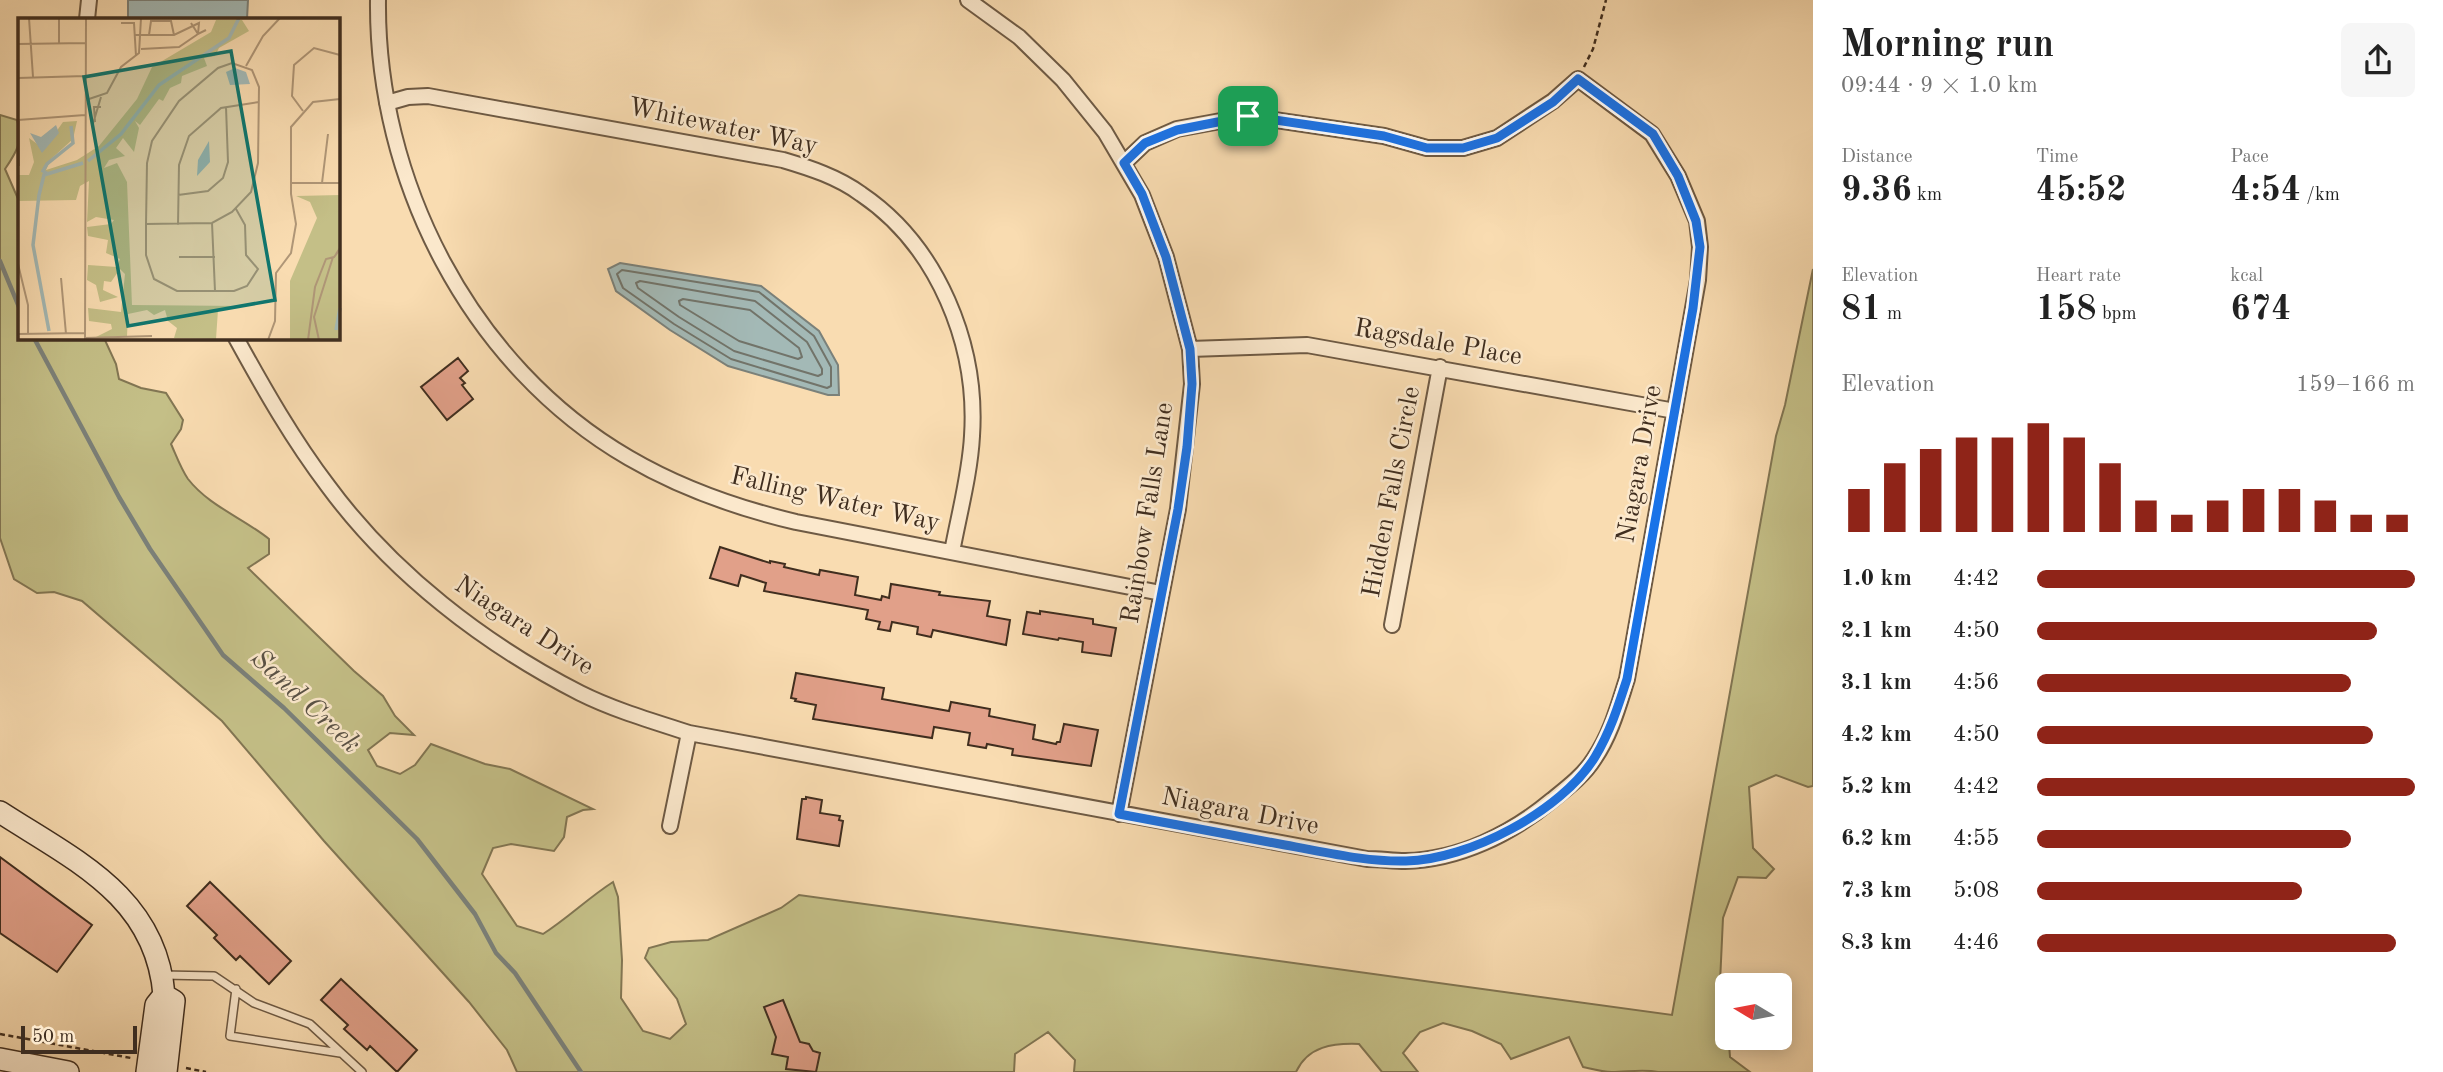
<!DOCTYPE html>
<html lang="en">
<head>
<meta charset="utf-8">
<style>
  body { margin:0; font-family:"Old Standard TT",serif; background:#f6f6f6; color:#222; height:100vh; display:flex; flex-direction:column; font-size:26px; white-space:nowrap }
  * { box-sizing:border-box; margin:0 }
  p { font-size:23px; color:#767676 }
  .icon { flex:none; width:38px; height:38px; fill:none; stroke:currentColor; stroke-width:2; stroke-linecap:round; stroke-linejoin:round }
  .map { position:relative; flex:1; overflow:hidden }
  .sheet { display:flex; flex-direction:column; background:#fff; width:630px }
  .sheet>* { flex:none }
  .needle { width:46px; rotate:280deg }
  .controls { position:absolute; left:1715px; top:973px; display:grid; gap:14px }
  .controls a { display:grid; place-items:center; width:77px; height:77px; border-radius:10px; background:#fff; box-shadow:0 4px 18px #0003; font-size:35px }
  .scale { position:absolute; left:21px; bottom:18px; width:116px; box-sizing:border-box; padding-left:7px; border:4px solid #402e1f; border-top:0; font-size:19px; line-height:24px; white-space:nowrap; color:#402e1f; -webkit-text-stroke:5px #fbe8cc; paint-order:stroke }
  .pin { position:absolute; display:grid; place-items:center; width:60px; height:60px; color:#fff; margin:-30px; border-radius:14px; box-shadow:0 4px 10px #0006 }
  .round { display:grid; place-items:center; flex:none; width:74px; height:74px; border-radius:10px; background:#f6f6f6 }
  .head { display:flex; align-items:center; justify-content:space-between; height:119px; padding:0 28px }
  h1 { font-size:38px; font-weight:700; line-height:52px }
  .figures { display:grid; grid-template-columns:repeat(3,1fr); gap:10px; height:119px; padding:7px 28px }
  .figures div { display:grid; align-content:center }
  .figures b { font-size:35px; font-weight:700 }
  .figures small { font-size:19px; font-weight:400 }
  .figures p { font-size:19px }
  .chart { height:196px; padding:14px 28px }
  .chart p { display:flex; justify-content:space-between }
  .chart svg { width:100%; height:126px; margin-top:7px; stroke:#8f2418; stroke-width:6 }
  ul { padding:0 28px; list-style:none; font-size:23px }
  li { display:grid; grid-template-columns:112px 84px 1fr; align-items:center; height:52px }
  li i { height:18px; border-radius:9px; background:#8f2418 }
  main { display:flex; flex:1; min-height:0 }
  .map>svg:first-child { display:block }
</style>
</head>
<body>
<main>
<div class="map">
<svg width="1813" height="1072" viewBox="0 0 1813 1072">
  <rect width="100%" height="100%" fill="#f9dcb1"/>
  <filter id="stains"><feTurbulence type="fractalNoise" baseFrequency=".00286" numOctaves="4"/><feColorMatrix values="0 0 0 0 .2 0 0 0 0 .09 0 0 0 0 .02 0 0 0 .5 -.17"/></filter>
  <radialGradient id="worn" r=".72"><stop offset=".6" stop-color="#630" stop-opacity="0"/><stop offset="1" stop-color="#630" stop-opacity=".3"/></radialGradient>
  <path fill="#c4bf87" stroke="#827653" stroke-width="2" d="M0,115L17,120C24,141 16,153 5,169L19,201V338H104L116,364L119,379L141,388L166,393L183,420L181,429L171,444C176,455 181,469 188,479C209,506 243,518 269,539V554L248,568L354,671L383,696L395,716L414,735L390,733L368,750L377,766L400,774L415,765L431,744L485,764L510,769L593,809L583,810L567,817L564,837L554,851L511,844L493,848L482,874L517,926L543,934C568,918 588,898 613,882L618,897L622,960L621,998L643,1031L670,1039L686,1024L677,999L645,958L649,948L671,942L708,940L781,908L799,895L1672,1015L1776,436L1785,405L1813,269V786L1808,787L1776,775L1749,787L1753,848L1774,869L1766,878L1738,877L1723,918L1719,1004L1727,1017L1730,1057L1750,1072H1658C1643,1069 1628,1072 1612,1072C1602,1072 1592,1069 1583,1067L1569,1037L1511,1059L1501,1044L1472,1031L1443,1023L1420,1032L1403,1053L1418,1072H1382L1359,1044C1333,1043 1308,1046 1296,1072H1074L1075,1060L1048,1032L1015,1054L1014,1072H517L507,1050L469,1002L324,841L222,721L82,601L54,592L37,593L14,579L0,538Z"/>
  <path fill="#a3b9b6" stroke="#7b817a" stroke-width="2" d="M128,0H248L247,19H128Z
    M620,263L761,286L819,331L838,365L839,395H828L728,366L670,330L616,291L608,269Z"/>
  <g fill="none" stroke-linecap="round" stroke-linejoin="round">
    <path stroke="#72746a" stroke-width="2" d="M622,270L759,292L814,336L831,367V386L827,388L731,359L674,324L623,288L617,274Z
      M640,281L755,301L807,342L822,369V374L818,376L734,351L679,317L638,288L636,283Z
      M683,299L750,310L799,348L802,357L798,359L739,341L680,305L679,301Z"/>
    <path stroke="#7b817a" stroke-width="4.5" d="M0,261L19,307
      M34,338L119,497L150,549L223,655L284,708L417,839L475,914L496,953L515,973L581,1072"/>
  </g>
  <path fill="#e1a089" stroke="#402e1f" stroke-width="2" d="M458,358L468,371L460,378L465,383L462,385L473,399L447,420L421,387Z
    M720,547L770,563V561L785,564L784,567L819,575L820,570L858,577L855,595L881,600L882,596L889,598L891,584L940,592L939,595L990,601L987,616L1010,620L1006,645L933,630L931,637L917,634L918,627L892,622L890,631L878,629L880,622L866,619L868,610L764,591L766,583L741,575L738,586L710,578Z
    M1040,611L1093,619V624L1116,628L1111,656L1082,652L1083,642L1059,638L1058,640L1023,634L1027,612L1040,614Z
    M796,673L884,688L882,699L949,711L951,702L990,709L989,716L1035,725L1033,739L1056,744L1057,742H1060L1064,724L1098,730L1091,766L1012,755L1013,749L987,744L986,748L968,745L970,733L934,727L932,738L813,719L816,705L795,701L796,699L791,698Z
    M806,797L822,800L820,813L840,816L839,820L843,821L839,846L797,839L802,799H806Z
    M0,857L92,925L57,972L0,933Z
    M210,882L291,961L269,984L240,956L236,960L214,938L217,935L187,906Z
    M341,979L417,1050L397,1072L370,1046L367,1050L344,1029L348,1025L321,1000Z
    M783,1000L800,1042L809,1044L813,1051L820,1053L816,1072L786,1069L788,1057L772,1054L776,1037L764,1007Z"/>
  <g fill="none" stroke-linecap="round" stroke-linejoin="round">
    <g stroke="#6e5a44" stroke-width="10">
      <path id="lane" d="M163,975L214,976L254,1003L310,1024L362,1072
        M236,989L230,1036L340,1053"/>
    </g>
    <g stroke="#6e5a44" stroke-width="18">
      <path id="street" d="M378,0C376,180 470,366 629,458C682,489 737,508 796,522L1161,593
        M968,0L1019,37L1063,80L1105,132L1142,195L1166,257L1190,349L1192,384L1178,509L1119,814
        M87,19L89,0
        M387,103L408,97L428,96L783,160C810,168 838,177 861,194C938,246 978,345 972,436C970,474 959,514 952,552
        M236,338C264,389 293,440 328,486C392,573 484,644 580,693C614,710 652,721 689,733L1367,859C1380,859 1393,861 1405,861C1459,860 1511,834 1552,800C1567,788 1584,775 1594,759C1611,734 1618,707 1627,679L1698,280L1700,247L1697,221L1678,176L1652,134L1578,79L1553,101L1497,138L1463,148H1427L1384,136L1248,116L1177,129L1145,143L1124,163
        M1190,349L1307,345L1675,411
        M1392,625L1440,367
        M670,826L689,733"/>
    </g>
    <g stroke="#402e1f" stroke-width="24">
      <path id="secondary" d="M0,812C74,860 156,896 164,995L156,1005L147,1072
        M164,995L174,1001L166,1072
        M0,1059L68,1072"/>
    </g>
    <path stroke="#402e1f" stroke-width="2.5" stroke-dasharray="5 3.5" stroke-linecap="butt" d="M1584,67L1593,49L1606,0
      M0,1034L131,1058
      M186,1068L206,1072"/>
    <use href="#lane" stroke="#fbe8cc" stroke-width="7"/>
    <use href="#street" stroke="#fbe8cc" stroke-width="14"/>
    <use href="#secondary" stroke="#fbe8cc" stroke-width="21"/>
  </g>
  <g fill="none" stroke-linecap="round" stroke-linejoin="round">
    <g stroke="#fff" stroke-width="14">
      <path id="route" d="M1578,79L1653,134L1678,176L1696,221L1700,247L1693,308L1627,679C1618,707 1610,732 1595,757C1562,811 1468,860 1406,861C1366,862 1325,852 1285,845C1230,835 1174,824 1119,814L1178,509L1187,447L1192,384L1190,349L1166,257L1142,194L1124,163L1145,143L1177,130L1248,116L1384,136L1427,148H1463L1497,138L1553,102Z"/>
    </g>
    <use href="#route" stroke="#1a73e8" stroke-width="9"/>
  </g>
  <g text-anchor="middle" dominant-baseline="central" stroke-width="5" stroke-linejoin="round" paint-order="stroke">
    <g font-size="26" fill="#402e1f" stroke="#fbe8cc">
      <text transform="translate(723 127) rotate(12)">Whitewater Way</text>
      <text transform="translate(1438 343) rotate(10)">Ragsdale Place</text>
      <text transform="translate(1640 464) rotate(-80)">Niagara Drive</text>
      <text transform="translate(1392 492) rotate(-79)">Hidden Falls Circle</text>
      <text transform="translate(835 500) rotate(13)">Falling Water Way</text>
      <text transform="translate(1148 513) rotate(-81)">Rainbow Falls Lane</text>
      <text transform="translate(524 626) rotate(33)">Niagara Drive</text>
      <text transform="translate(1240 812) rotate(11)">Niagara Drive</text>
    </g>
    <g font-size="28" font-style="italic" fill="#595145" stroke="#fbe8cc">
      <text transform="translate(305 702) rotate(43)">Sand Creek</text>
    </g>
  </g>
  <g transform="translate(18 18)">
    <rect width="322" height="322" fill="#f9dcb1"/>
    <path d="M198,2H224L231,13L201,30L197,38L186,40L189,48L164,58L163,65L152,70L145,83L141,81L122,107L117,103L121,110L116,134L105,120L98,130L107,138L91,142L86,150L99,145L109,164L114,287L223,288L200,292L198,321L156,320L159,310L150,303L147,292L136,297L129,292L110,296L109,318L76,320L94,311L93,306L71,303L70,290L103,294L107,256L102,251L93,264L86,263L85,272L100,279L82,284L78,267L69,262L70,247L99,249L102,241L88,235L90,222L70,218L69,209L93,206L96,202L78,199L69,204L71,163L62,168L58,182L0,183V157H11L16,144L11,120L26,131L45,104L59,103L55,121L33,141L28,152L59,142L81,128L119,81L134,49L193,14ZM322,177V322H272V263L299,200L292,184L278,178Z" fill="#c4bf87"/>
    <path d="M217,50L228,54L232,66L212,67L208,54ZM38,107L41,115L24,135L12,115L23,119ZM191,123L192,144L179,158L180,142Z" fill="#a3b9b6"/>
    <path fill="none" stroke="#a3b9b6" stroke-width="3.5" d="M70,143L103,116L141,67L211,20L221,0M30,156L25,153L29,146L55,125L53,108M318,312L322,290M31,313L15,227L21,177L26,157L65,145"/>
    <path fill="none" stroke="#af9677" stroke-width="2" d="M11,0L15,59M41,0V25M103,5H116L118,38M173,5L180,16L188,12M116,17H156L181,5L180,16L161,29L123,31M131,17L133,3H153L156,17M0,26L68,25M228,48L245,18L262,0M0,60L67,58M68,82L89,75L103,49L121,35L123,0M285,93L274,78L276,47L296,30L322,37M0,102L67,97M77,104L76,89H83M74,109L83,79M1,148V101M273,165H322M304,165L310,116M160,177L190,173L205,160L210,144L208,89M194,205L197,273M128,206L194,205L214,194L233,174L240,145L241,69L234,52L214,45L200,50L161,83L134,123L129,145L128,206V237L136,261L159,273H216L229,268L240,251L228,237L227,207L218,191M160,207L161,147L171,118L203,90L241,84M161,239H197M0,246L10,287V316M43,260L48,316M0,316L67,315M67,320L134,318M67,322L68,0M250,322L257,303L258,255L273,235L278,206L273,176V109L295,84L322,81M290,322L297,269L308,241L316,239L320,234V233L318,236M301,322L296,299L315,239"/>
    <path fill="#0f766e" fill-opacity="0.15" stroke="#0f766e" stroke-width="3.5" d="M213,33L257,282L110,308L66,59Z"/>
    <rect width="322" height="322" fill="none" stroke="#402e1f" stroke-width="3.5"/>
  </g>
  <rect width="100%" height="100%" filter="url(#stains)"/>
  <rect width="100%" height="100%" fill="url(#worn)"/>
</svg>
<div class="controls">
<a><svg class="needle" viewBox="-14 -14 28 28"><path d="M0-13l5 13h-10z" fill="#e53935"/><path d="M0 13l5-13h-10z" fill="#767676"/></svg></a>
</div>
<div class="scale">50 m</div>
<div class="pin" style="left:1248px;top:116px;background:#1e9e55"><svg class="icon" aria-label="arrive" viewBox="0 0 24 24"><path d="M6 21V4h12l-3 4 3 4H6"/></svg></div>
</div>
<section class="sheet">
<div class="head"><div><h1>Morning run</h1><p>09:44 · 9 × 1.0 km</p></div><a class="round"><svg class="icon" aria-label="share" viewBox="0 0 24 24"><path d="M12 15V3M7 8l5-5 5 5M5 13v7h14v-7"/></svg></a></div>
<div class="figures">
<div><p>Distance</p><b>9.36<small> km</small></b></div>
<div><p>Time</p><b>45:52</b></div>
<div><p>Pace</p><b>4:54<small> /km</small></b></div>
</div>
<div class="figures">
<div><p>Elevation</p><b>81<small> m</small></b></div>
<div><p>Heart rate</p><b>158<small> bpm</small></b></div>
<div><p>kcal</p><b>674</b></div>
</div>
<div class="chart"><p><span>Elevation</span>159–166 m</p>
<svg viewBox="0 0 160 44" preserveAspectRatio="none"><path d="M5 44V29M15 44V20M25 44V15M35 44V11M45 44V11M55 44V6M65 44V11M75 44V20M85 44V33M95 44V38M105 44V33M115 44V29M125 44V29M135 44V33M145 44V38M155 44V38"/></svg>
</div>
<ul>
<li><b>1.0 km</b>4:42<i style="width:100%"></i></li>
<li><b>2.1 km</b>4:50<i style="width:90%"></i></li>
<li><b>3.1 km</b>4:56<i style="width:83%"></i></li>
<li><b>4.2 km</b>4:50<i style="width:89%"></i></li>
<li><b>5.2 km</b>4:42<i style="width:100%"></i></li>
<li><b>6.2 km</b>4:55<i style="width:83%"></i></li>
<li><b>7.3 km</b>5:08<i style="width:70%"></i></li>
<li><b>8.3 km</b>4:46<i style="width:95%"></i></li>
</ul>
</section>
</main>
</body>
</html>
